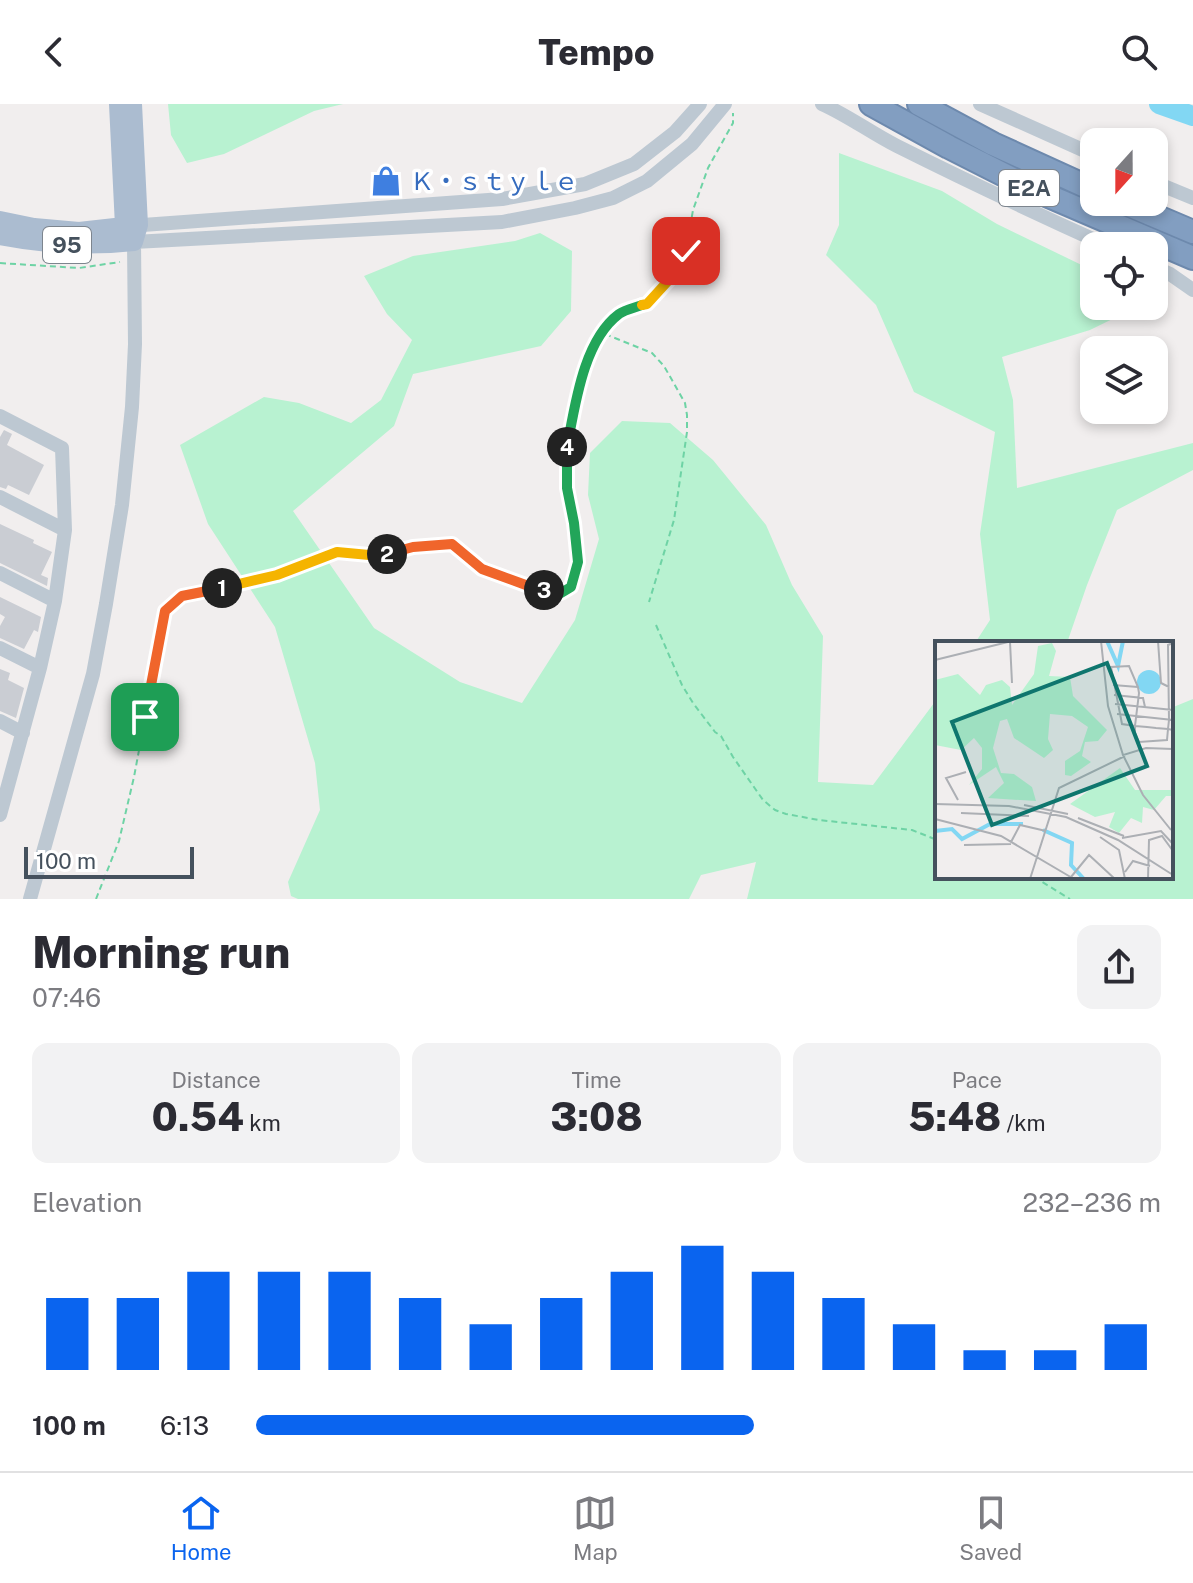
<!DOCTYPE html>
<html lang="en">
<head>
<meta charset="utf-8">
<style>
  body { margin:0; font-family:"Public Sans","Noto Sans JP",sans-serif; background:#f2f2f3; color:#2b2b33; height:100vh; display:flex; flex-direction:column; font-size:30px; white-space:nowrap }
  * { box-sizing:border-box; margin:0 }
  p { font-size:26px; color:#7c7c81 }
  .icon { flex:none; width:44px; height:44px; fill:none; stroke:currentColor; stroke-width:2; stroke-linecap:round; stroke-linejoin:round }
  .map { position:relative; height:795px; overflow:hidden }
  .details { display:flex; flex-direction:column; background:#fff; flex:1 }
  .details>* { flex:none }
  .needle { width:52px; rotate:201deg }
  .controls { position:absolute; left:1080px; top:24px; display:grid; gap:16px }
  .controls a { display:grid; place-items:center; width:88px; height:88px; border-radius:16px; background:#fff; box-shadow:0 4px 12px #0003; font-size:40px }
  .scale { position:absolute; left:24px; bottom:20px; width:170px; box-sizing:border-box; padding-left:8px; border:4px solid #45515d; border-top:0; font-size:22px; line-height:28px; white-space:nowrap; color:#45515d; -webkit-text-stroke:6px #fff; paint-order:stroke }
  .pin { position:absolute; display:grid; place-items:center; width:68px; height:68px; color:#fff; margin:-34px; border-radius:16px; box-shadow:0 4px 12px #0006 }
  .km { position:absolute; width:40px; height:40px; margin:-20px; border-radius:50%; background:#222; color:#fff; font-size:22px; line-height:40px; text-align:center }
  .round { display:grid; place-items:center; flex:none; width:84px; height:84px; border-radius:16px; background:#f2f2f3 }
  .overview { display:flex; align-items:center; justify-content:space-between; height:136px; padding:0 32px }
  h1 { font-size:44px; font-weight:800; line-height:60px }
  .figures { display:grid; grid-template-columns:repeat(3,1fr); gap:12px; height:136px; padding:8px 32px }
  .figures div { display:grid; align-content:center; border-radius:16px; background:#f2f2f3; text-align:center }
  .figures b { font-size:40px; font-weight:800 }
  .figures small { font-size:22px; font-weight:400 }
  .figures p { font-size:22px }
  .chart { height:224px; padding:16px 32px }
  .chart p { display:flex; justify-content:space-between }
  .chart svg { width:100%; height:144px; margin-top:8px; stroke:#0a64ef; stroke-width:6 }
  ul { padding:0 32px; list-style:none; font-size:26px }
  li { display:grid; grid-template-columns:128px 96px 1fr; align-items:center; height:60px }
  li i { height:20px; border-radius:10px; background:#0a64ef }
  header { display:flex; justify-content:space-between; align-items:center; height:104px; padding:0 32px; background:#fff; font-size:36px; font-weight:800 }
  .tab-bar { display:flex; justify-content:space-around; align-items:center; height:112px; border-top:2px solid #e1e1e2; background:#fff; font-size:22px; color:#7c7c81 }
  .tab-bar a { display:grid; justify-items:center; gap:4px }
  .tab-bar .selected { color:#0a64ef }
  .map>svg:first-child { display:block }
</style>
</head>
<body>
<header><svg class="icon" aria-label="back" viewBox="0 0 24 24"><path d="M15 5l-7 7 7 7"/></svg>Tempo<svg class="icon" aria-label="search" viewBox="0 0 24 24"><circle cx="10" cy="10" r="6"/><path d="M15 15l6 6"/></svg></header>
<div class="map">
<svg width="1193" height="795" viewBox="0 0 1193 795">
  <rect width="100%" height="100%" fill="#f1eeee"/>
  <path fill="#b8f2d1" d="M168,0H343L314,7L224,50L187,59L171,31Z
    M839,49L942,87L997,120L1094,167V202H1139L1090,226L1002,253L1013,296L1017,384L1193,339V366L1117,406L1087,481L1067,539H975L990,516L980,430L995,328L914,288L876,201L826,151L839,121Z
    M540,129L572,147L571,207L541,242L413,270L394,322L293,407L374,524L460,578L522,599L575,516L599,435L588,391L590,349L622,317L670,319L713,356L766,421L792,481L823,532L818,678L873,681L937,595V773H1171V604L1193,595V795H747L756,758L701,771L689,795H298L291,792L288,778L320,706L315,659L275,523L208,420L180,341L264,293L299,299L351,319L381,296L412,236L387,210L364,172L413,152L515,137Z"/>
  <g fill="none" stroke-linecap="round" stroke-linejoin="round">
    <path stroke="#82d7f3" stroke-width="20" d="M1159,0L1193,12"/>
  </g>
  <path fill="#cacdd3" d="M4,326L12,330L7,341L44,361L29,391L8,381L6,385L0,383V333Z
    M0,420L34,436L33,439L52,448L41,471L48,474L47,482L0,459Z
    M0,493L41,513L38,528L34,526L24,545L0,534V522L5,513L0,510Z
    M0,565L10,569L8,576L24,584L16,614L0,607Z"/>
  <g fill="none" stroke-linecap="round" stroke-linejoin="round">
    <g stroke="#6d89ad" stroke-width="26">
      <path id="highway" d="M871,0L949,43L1030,84L1193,154
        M919,0L993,40L1094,86
        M1122,98L1193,128"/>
    </g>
    <path stroke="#6ed3a5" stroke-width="2" stroke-dasharray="6 4" stroke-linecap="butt" d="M0,159L79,164L120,158
      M605,230L652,249L664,262L685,299L687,311V328L674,416L649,498
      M656,521L682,581L693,599L715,628L721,632L733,653L763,696L775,706L786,710L819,716L912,726L937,736
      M1034,773L1070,795
      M96,795L119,737L134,673L165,507L182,492L277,471L337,448L380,452L413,443L452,440L482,465L534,484L561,489L571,483L578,458L574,419L567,384L565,349L581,277L593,244L612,216L622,208L647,200L678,166L686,147L693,106L708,64L733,19V9"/>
    <path stroke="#bdc8d2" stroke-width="14" d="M822,0C849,12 871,29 897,42C967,77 1037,110 1108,142
      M980,0L1094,51
      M1154,78L1193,94
      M129,122L502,95L585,80L634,60L675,28L700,0
      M129,130L134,138L502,118L575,104L613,94L647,77L692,40L725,0
      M1154,163L1170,170L1193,186
      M0,312L62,344L65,426L55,497L40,564L0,711
      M0,393L65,426
      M0,469L55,497
      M0,544L40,564
      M0,617L23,629
      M30,795L93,570L106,500L122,401L132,303L135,240L134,138"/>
    <path stroke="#abbcd0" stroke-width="18" d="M0,116L34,123L79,127L124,122L118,0
      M0,132C46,141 88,143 134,138L139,121L133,0"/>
    <use href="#highway" stroke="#829ec1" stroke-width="22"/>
  </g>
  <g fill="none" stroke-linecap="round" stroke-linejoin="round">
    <g stroke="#fff" stroke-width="16">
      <path id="split-1" d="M145,613L165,507L182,492L222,484"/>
    </g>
    <g stroke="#fff" stroke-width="16">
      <path id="split-2" d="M222,484L277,471L337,448L380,452L387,450"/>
    </g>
    <g stroke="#fff" stroke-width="16">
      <path id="split-3" d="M387,450L413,443L452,440L482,465L534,484L544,486"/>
    </g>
    <g stroke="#fff" stroke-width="16">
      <path id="split-4" d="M544,486L561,489L571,483L578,458L574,419L567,384V343"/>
    </g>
    <g stroke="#fff" stroke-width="16">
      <path id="split-5" d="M567,343C575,302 583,237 619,210C626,205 635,204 642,201"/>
    </g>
    <g stroke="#fff" stroke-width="16">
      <path id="split-6" d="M642,201L647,200L678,166L686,147"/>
    </g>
    <use href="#split-1" stroke="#f0652b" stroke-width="10"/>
    <use href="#split-2" stroke="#f5b400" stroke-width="10"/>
    <use href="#split-3" stroke="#f0652b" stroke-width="10"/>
    <use href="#split-4" stroke="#22a559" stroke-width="10"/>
    <use href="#split-5" stroke="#22a559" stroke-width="10"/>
    <use href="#split-6" stroke="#f5b400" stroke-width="10"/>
  </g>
  <defs>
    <g id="shop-bare" transform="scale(2.4)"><path d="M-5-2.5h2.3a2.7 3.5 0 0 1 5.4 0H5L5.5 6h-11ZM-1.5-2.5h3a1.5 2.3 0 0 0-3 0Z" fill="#3f7fe0" stroke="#fff" stroke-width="2.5" paint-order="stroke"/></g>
  </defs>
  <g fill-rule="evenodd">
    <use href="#shop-bare" x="386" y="77"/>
  </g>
  <g text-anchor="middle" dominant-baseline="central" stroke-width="7" stroke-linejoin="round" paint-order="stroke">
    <g fill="#fff" stroke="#7d858e" stroke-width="2">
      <rect x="999" y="66" width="60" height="36" rx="6"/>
      <rect x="43" y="123" width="48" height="36" rx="6"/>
    </g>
    <g font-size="22" font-weight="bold" fill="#45515d">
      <text x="1029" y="84">E2A</text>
      <text x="67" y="141">95</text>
    </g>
    <g font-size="24" fill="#366cbe" stroke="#fff" text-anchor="start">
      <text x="410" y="77">Ｋ・ｓｔｙｌｅ</text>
    </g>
  </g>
  <g transform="translate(935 537)">
    <rect width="238" height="238" fill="#f1eeee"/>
    <path d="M117,2L121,10L114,35L135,36L138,55L172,89L163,100L150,101L147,115L156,121L136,135L130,134V120L145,110L153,86L137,75L115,73L113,98L118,109L109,117L79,97L72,78L65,80L58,107L66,132L79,133L97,146L101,160L53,157L69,142L61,126L34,144L47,128V107L39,97L26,109L0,104V39L23,33L45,54L51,44L67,39L75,46L77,64L99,33L103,5ZM185,127L200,149H238V155H231L219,169L208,166L207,182L196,177L184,192L174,186L180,171L160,176L135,163Z" fill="#b8f2d1"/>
    <path d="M202 41a12 12 0 1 1 24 0a12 12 0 1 1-24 0Z" fill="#82d7f3"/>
    <path fill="none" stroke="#82d7f3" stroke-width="4" d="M172,0L183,25L188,0M108,189L137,202L136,224L149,238M0,190L17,188L27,198L55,183H88"/>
    <path fill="none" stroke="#acafb4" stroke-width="2" d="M166,0L173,65L188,114M223,0L226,42L234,46M75,1L77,42M238,2L233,4L234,79L233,88L232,99L204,101L200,92V85L204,52L203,46L194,25L176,26L187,83L200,85L212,86L221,87L233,88L238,89M0,19L77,0M178,44L203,46M179,54L208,57L210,66M180,63L238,69M182,73L238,79M23,159L11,137L31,131M0,163L74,165L131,176L183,199L238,234M89,164L133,173M26,172L94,175M143,177L189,195M0,178L66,195L139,238M236,189L208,154L188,114L211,107L238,108M165,196L184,209L190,238M187,197L226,190L238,203M76,201L85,184L111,190M29,204L76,203M190,231L198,220L215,225M136,236L154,214L180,238M95,238L124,147L190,115M213,238L214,199L227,195L238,210"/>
    <path fill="#0f766e" fill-opacity="0.15" stroke="#0f766e" stroke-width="4" d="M172,22L212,125L57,184L17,81Z"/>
    <rect width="238" height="238" fill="none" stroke="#45515d" stroke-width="4"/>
  </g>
</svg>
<div class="controls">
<a><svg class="needle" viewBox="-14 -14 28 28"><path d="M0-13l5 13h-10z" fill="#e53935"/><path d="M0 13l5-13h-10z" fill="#7c7c81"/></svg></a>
<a><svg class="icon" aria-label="locate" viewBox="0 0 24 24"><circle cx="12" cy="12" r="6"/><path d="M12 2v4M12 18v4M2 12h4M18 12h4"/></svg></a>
<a><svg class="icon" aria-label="layers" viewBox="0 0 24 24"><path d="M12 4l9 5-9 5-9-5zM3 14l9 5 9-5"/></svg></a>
</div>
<div class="scale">100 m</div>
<div class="pin" style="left:145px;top:613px;background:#1e9e55"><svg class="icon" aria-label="arrive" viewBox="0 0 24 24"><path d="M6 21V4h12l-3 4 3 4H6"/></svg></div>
<div class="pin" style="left:686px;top:147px;background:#d93025"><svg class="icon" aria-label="check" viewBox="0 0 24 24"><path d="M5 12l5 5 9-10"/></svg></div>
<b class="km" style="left:222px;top:484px">1</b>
<b class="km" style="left:387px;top:450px">2</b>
<b class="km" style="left:544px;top:486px">3</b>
<b class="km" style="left:567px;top:343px">4</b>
</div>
<section class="details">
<div class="overview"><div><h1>Morning run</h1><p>07:46</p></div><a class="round"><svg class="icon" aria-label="share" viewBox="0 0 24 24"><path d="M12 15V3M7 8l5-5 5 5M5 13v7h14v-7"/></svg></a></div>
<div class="figures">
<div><p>Distance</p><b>0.54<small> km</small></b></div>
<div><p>Time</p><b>3:08</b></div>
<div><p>Pace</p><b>5:48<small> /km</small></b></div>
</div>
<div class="chart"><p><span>Elevation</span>232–236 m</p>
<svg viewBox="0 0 160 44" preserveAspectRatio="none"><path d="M5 44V22M15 44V22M25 44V14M35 44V14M45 44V14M55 44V22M65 44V30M75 44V22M85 44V14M95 44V6M105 44V14M115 44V22M125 44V30M135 44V38M145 44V38M155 44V30"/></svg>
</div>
<ul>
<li><b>100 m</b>6:13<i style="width:55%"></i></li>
</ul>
</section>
<nav class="tab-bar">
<a class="selected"><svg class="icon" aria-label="home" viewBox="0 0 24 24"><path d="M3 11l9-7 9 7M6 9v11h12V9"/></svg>Home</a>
<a><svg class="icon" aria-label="map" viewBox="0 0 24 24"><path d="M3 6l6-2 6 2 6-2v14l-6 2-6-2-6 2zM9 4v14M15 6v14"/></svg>Map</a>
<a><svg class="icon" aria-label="saved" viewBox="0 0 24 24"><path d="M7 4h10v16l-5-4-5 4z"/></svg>Saved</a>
</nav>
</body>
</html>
